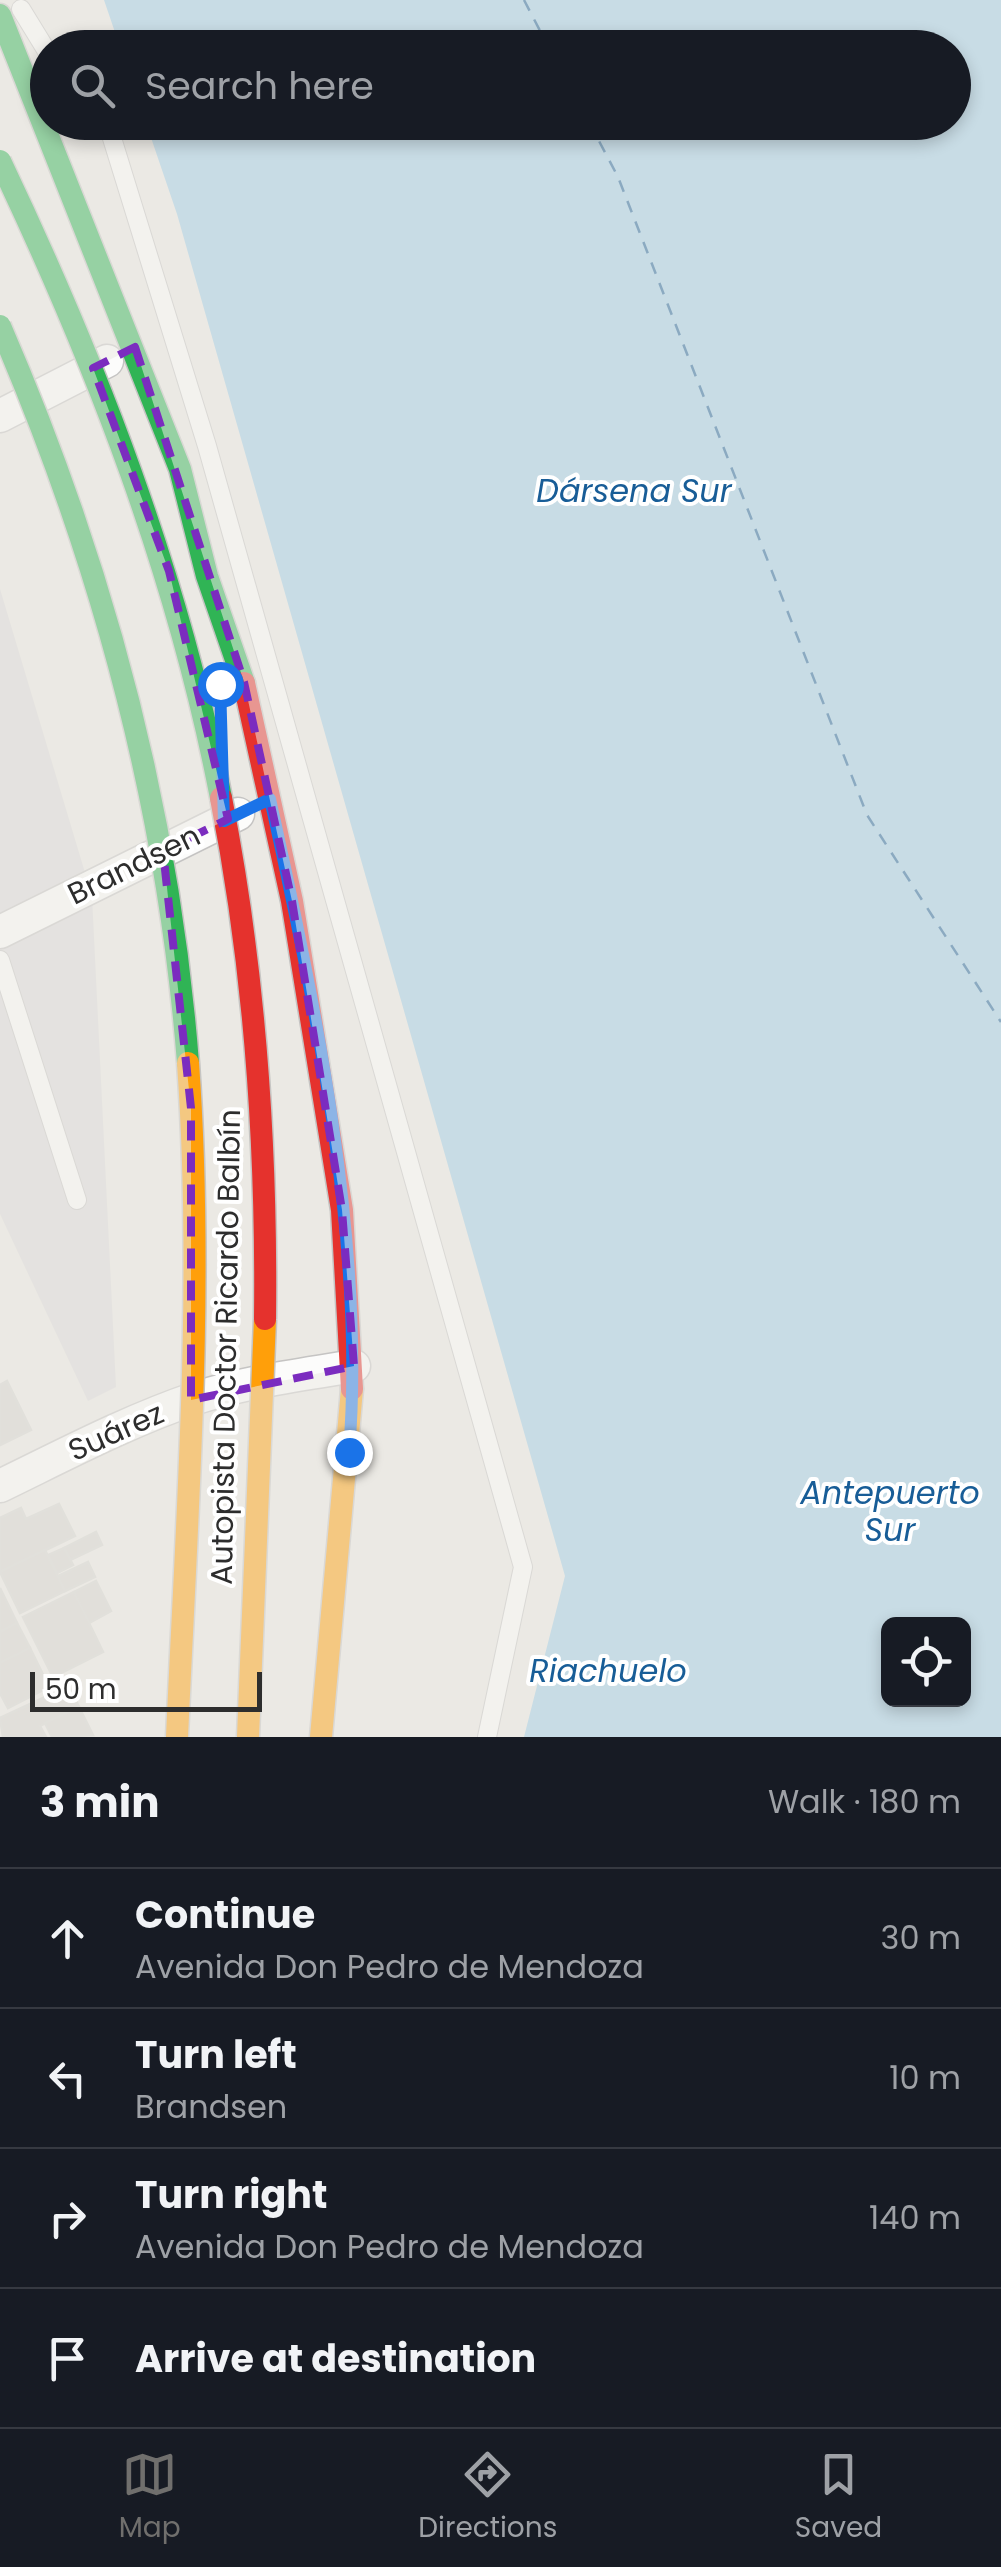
<!DOCTYPE html>
<html lang="en">
<head>
<meta charset="utf-8">
<style>
  body { margin:0; font-family:Poppins,sans-serif; background:#20242c; color:#f1f3f6 }
  .controls { position:absolute; right:30px; bottom:30px; display:grid; overflow:hidden; border-radius:15px; box-shadow:0 5px 15px #0003 }
  .controls button { width:90px; height:90px; display:grid; place-items:center; padding:0; border:0; border-bottom:2px solid #363941; background:#171b24; color:#f1f3f6; font:50px sans-serif }
  .scale { position:absolute; left:30px; bottom:25px; width:232px; box-sizing:border-box; padding-left:10px; border:5px solid #2d2d2d; border-top:0; font-size:28px; line-height:35px; white-space:nowrap; color:#2d2d2d; -webkit-text-stroke:8px #fff; paint-order:stroke }
  .stop { position:absolute; width:30px; height:30px; margin:-22px; border:8px solid #1a73e8; border-radius:50%; background:#fff }
  .stop.end { background:#1a73e8; border-color:#fff; box-shadow:0 2px 10px #0008 }
  .list { margin:0; padding:0; list-style:none }
  h2 { display:flex; justify-content:space-between; align-items:center; height:130px; margin:0; padding:0 40px; font-size:42px }
  h2 small { font-size:32px; font-weight:400; color:#9ea1a6 }
  .list li { display:grid; grid-template-columns:65px 1fr auto; gap:30px; align-items:center; box-sizing:border-box; height:140px; padding:0 40px; border-top:2px solid #363941 }
  .list b { display:block; font-size:38px; white-space:nowrap }
  .list p { margin:0; font-size:32px; white-space:nowrap; color:#9ea1a6 }
  .list em { font-size:32px; font-style:normal; color:#9ea1a6 }
  .icon { flex:none; width:55px; height:55px; fill:none; stroke:currentColor; stroke-width:2; stroke-linecap:round; stroke-linejoin:round }
  .map { position:relative; flex:none; width:1001px; height:1737px; overflow:hidden }
  .search { position:absolute; background:#171b24; box-shadow:0 5px 15px #0003; left:30px; right:30px; top:30px; height:110px; display:flex; align-items:center; gap:25px; box-sizing:border-box; padding:0 35px; border-radius:55px; color:#9ea1a6; font-size:38px }
  .sheet { height:690px; background:#171b24 }
  nav { display:flex; justify-content:space-around; align-items:center; box-sizing:border-box; height:140px; border-top:2px solid #363941; background:#171b24; font-size:28px; color:#9ea1a6 }
  nav a { display:grid; justify-items:center; gap:5px }
  nav .on { color:#706f6d }
  .map>svg:first-child { display:block }
  .industrial { fill:#dcdadb }
  .water { fill:#9ecce6; fill-rule:evenodd }
  .lines { fill:none; stroke-linecap:round; stroke-linejoin:round }
  .ferry { stroke:#185d97; stroke-width:2.5; stroke-dasharray:12 10; stroke-linecap:butt }
  .building { fill:#d4d2cf; stroke:#d6d4d0; stroke-width:2.5 }
  .lane-casing { stroke:#c5c4c3; stroke-width:20 }
  .street-casing { stroke:#c5c4c3; stroke-width:35 }
  .fast-casing { stroke:#c5c4c3; stroke-width:25 }
  .slow-casing { stroke:#c5c4c3; stroke-width:25 }
  .jam-casing { stroke:#c5c4c3; stroke-width:25 }
  .lane { stroke:#fcfcfb; stroke-width:18 }
  .street { stroke:#fcfcfb; stroke-width:32 }
  .fast { stroke:#30b455; stroke-width:22 }
  .slow { stroke:#ff9f0a; stroke-width:22 }
  .jam { stroke:#e5322d; stroke-width:22 }
  .fast-bridge-casing { stroke:#c6c5c3; stroke-width:25; stroke-linecap:butt }
  .slow-bridge-casing { stroke:#c6c5c3; stroke-width:25; stroke-linecap:butt }
  .jam-bridge-casing { stroke:#c6c5c3; stroke-width:25; stroke-linecap:butt }
  .fast-bridge { stroke:#30b455; stroke-width:22 }
  .slow-bridge { stroke:#ff9f0a; stroke-width:22 }
  .jam-bridge { stroke:#e5322d; stroke-width:22 }
  .route { stroke:#1a73e8; stroke-width:12 }
  .marked { fill:none; stroke:#7b2cbf; stroke-width:8; stroke-dasharray:20 12; stroke-linejoin:round }
  .labels { text-anchor:middle; stroke-width:8; stroke-linejoin:round; paint-order:stroke }
  .street-label { font-size:30px; fill:#2d2d2d; stroke:#fff }
  .water-label { font-size:32px; font-style:italic; fill:#185d97; stroke:#fff }
</style>
</head>
<body>
<div class="map">
<svg width="1001" height="1737" viewBox="0 0 1001 1737">
  <rect width="100%" height="100%" fill="#ebe9e4"/>
  <polygon class="industrial" points="0,589 92,896 116,1387 88,1401 0,1214"/>
  <path class="water" d="M104,0H1001V1737H524L565,1576L177,214L146,123L954,122V48L120,47ZM964,1624V1700H888V1624Z"/>
  <g class="lines">
    <g class="ferry">
      <polyline points="524,0 549,48"/>
      <polyline points="589,122 618,177 867,815 1001,1022"/>
    </g>
  </g>
  <g class="building">
    <polygon points="7,1381 31,1430 0,1445 0,1385"/>
    <polygon points="59,1504 75,1536 0,1572 0,1518 21,1508 26,1519"/>
    <polygon points="96,1532 102,1545 70,1560 64,1548"/>
    <polygon points="64,1548 73,1565 57,1573 48,1555"/>
    <polygon points="45,1550 65,1591 20,1613 0,1572"/>
    <polygon points="88,1562 95,1577 65,1591 58,1576"/>
    <polygon points="96,1581 111,1611 89,1623 74,1592"/>
    <polygon points="0,1588 17,1623 0,1632"/>
    <polygon points="74,1592 103,1652 53,1677 23,1617"/>
    <polygon points="17,1623 30,1648 0,1663 0,1632"/>
    <polygon points="30,1648 49,1687 8,1708 0,1693 0,1663"/>
    <polygon points="69,1686 79,1707 40,1726 46,1737 3,1737 0,1718"/>
    <polygon points="79,1707 93,1735 52,1737 45,1723"/>
  </g>
  <g class="lines">
    <defs>
      <g id="lane">
        <polyline points="21,9 48,53"/>
        <polyline points="107,122 207,446 523,1567 487,1737"/>
        <polyline points="0,960 77,1200"/>
      </g>
      <g id="street">
        <polyline points="0,416 107,361"/>
        <polyline points="0,932 238,814"/>
        <path d="M0,1486C64,1455 128,1421 196,1398C248,1381 301,1375 354,1366"/>
      </g>
      <polyline id="fast" points="0,15 180,469 207,576 244,683"/>
      <polyline id="slow" points="321,1737 352,1389"/>
      <polyline id="jam" points="244,683 292,901 342,1210 352,1389"/>
    </defs>
    <use href="#lane" class="lane-casing"/>
    <use href="#street" class="street-casing"/>
    <use href="#fast" class="fast-casing"/>
    <use href="#slow" class="slow-casing"/>
    <use href="#jam" class="jam-casing"/>
    <use href="#lane" class="lane"/>
    <use href="#street" class="street"/>
    <use href="#fast" class="fast"/>
    <use href="#slow" class="slow"/>
    <use href="#jam" class="jam"/>
    <defs>
      <g id="fast-bridge">
        <path d="M0,161C97,365 178,575 221,798"/>
        <path d="M0,326C102,562 168,806 188,1063"/>
      </g>
      <g id="slow-bridge">
        <path d="M177,1737C187,1513 204,1287 188,1063"/>
        <polyline points="248,1737 265,1319"/>
      </g>
      <path id="jam-bridge" d="M221,798C255,970 267,1143 265,1319"/>
    </defs>
    <use href="#fast-bridge" class="fast-bridge-casing"/>
    <use href="#slow-bridge" class="slow-bridge-casing"/>
    <use href="#jam-bridge" class="jam-bridge-casing"/>
    <use href="#fast-bridge" class="fast-bridge"/>
    <use href="#slow-bridge" class="slow-bridge"/>
    <use href="#jam-bridge" class="jam-bridge"/>
  </g>
  <g class="lines">
    <path class="route" d="M220,684L224,821L270,799C315,1000 366,1247 349,1452"/>
  </g>
  <path d="M0 0H1001V1737H0ZM135,347L244,682L292,901L342,1210L354,1366L191,1400V1108L163,851L228,819L169,571L93,368Z" fill="#ebe9e4" fill-opacity=".55" fill-rule="evenodd"/>
  <path class="marked" d="M135,347L244,682L292,901L342,1210L354,1366L191,1400V1108L163,851L228,819L169,571L93,368Z"/>
  <g class="labels">
    <g class="street-label">
      <text transform="translate(134 865) rotate(-26)" y="10">Brandsen</text>
      <text transform="translate(226 1347) rotate(-89)" y="10">Autopista Doctor Ricardo Balbín</text>
      <text transform="translate(116 1432) rotate(-24)" y="10">Suárez</text>
    </g>
    <g class="water-label">
      <text x="634" y="502">Dársena Sur</text>
      <text x="890" y="1504">Antepuerto<tspan x="890" dy="37">Sur</tspan></text>
      <text x="608" y="1682">Riachuelo</text>
    </g>
  </g>
</svg>
<div class="controls">
<button><svg class="icon" aria-label="locate" viewBox="0 0 24 24"><circle cx="12" cy="12" r="6"/><path d="M12 2v4M12 18v4M2 12h4M18 12h4"/></svg></button>
</div>
<div class="scale">50 m</div>
<div class="stop" style="left:220px;top:684px"></div>
<div class="stop end" style="left:349px;top:1452px"></div>
<div class="search"><svg class="icon" aria-label="search" viewBox="0 0 24 24"><circle cx="10" cy="10" r="6"/><path d="M15 15l6 6"/></svg>Search here</div>
</div>
<section class="sheet">
<h2>3 min<small>Walk · 180 m</small></h2>
<ul class="list">
<li><svg class="icon" aria-label="ahead" viewBox="0 0 24 24"><path d="M12 20V5M6 11l6-6 6 6"/></svg><div><b>Continue</b><p>Avenida Don Pedro de Mendoza</p></div><em>30 m</em></li>
<li><svg class="icon" aria-label="left" viewBox="0 0 24 24"><path d="M17 20v-9H6M10 6l-5 5 5 5"/></svg><div><b>Turn left</b><p>Brandsen</p></div><em>10 m</em></li>
<li><svg class="icon" aria-label="right" viewBox="0 0 24 24"><path d="M7 20v-9h11M14 6l5 5-5 5"/></svg><div><b>Turn right</b><p>Avenida Don Pedro de Mendoza</p></div><em>140 m</em></li>
<li><svg class="icon" aria-label="arrive" viewBox="0 0 24 24"><path d="M6 21V4h12l-3 4 3 4H6"/></svg><div><b>Arrive at destination</b></div></li>
</ul>
</section>
<nav>
<a class="on"><svg class="icon" aria-label="map" viewBox="0 0 24 24"><path d="M3 6l6-2 6 2 6-2v14l-6 2-6-2-6 2zM9 4v14M15 6v14"/></svg>Map</a>
<a><svg class="icon" aria-label="directions" viewBox="0 0 24 24"><path d="M12 3l9 9-9 9-9-9zM9 14v-3h6M13 9l2 2-2 2"/></svg>Directions</a>
<a><svg class="icon" aria-label="saved" viewBox="0 0 24 24"><path d="M7 4h10v16l-5-4-5 4z"/></svg>Saved</a>
</nav>
</body>
</html>
